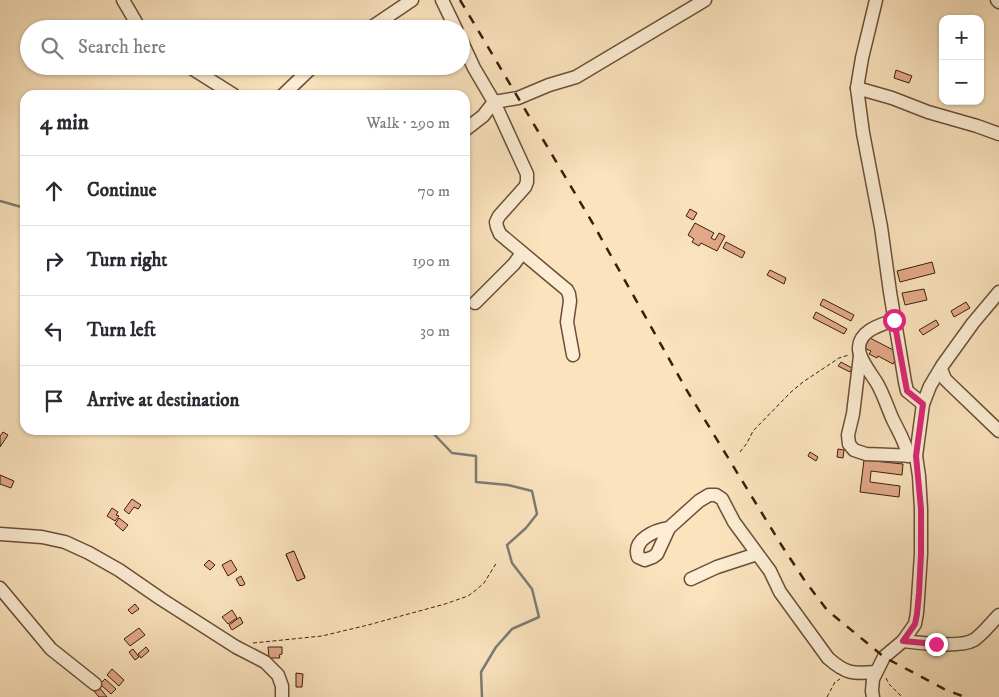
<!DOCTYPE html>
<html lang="en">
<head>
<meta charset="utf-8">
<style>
  body { margin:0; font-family:"IM FELL DW Pica",serif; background:#f7f7f7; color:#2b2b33 }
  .controls { position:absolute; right:15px; top:15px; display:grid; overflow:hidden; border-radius:10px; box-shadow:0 1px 4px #0004 }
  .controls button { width:45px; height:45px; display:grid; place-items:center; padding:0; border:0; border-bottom:1px solid #e1e1e2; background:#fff; color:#2b2b33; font:25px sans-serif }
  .stop { position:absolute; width:15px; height:15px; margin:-11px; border:4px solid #db2777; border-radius:50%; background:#fff }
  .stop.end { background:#db2777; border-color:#fff; box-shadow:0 1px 5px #0008 }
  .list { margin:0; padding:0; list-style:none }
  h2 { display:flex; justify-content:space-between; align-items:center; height:65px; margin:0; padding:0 20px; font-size:21px }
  h2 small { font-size:16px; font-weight:400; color:#7c7c81 }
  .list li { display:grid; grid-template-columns:32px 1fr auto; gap:15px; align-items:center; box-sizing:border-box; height:70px; padding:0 20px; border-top:1px solid #e1e1e2 }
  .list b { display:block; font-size:19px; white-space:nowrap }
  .list em { font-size:16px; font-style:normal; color:#7c7c81 }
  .icon { flex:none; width:28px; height:28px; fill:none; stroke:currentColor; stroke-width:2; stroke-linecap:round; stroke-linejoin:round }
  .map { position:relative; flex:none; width:999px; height:697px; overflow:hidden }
  .search { position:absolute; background:#fff; box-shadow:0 1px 4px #0004; left:20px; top:20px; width:450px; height:55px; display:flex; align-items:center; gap:12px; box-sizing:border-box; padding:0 18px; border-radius:28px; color:#7c7c81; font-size:19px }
  .panel { position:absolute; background:#fff; box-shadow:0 1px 4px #0004; left:20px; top:90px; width:450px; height:345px; border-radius:15px }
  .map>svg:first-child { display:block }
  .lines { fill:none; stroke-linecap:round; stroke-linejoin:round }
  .stream { stroke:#7b7c76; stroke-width:2.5 }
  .building { fill:#e3a988; stroke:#3b1e0b }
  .minor-casing { stroke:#6b4f38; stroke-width:15 }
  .path { stroke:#3b1e0b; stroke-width:1; stroke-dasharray:4 2.5; stroke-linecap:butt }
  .minor { stroke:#fcedd4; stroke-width:12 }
  .rail { stroke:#3b1e0b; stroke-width:2.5; stroke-dasharray:9 9; stroke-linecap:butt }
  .route { stroke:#db2777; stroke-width:6 }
</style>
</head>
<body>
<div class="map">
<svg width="999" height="697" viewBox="0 0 999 697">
  <rect width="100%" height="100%" fill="#fae3bd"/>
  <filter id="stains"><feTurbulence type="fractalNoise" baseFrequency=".004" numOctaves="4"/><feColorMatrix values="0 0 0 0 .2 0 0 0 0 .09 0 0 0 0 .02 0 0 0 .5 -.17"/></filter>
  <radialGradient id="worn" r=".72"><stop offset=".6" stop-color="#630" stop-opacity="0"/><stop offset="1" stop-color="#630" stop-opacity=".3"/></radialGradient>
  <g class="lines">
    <g class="stream">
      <polyline points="0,201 25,208"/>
      <polyline points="430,430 452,453 476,456 476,482 508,485 532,491 537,514 526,528 507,545 512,563 532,589 539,617 512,629 496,647 481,672 482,697"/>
    </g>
  </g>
  <g class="building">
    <polygon points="896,70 912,76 909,83 894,78"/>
    <polygon points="690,209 697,213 693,220 686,216"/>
    <polygon points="695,223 714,233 711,238 715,240 719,233 725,236 717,251 701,243 699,246 692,242 694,239 688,235"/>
    <polygon points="726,242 745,252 742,258 723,248"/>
    <polygon points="932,262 935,273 900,282 897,271"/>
    <polygon points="770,270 786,278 784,284 767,275"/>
    <polygon points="924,289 927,300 905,305 902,293"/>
    <polygon points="823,299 854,315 851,321 820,305"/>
    <polygon points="966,302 970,308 954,317 951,311"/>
    <polygon points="816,312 847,329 844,334 813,318"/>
    <polygon points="936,320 939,325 923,335 919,330"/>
    <polygon points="870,338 899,353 893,364 878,356 877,358 869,354 871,351 864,348"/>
    <polygon points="841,362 852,368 850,372 838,366"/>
    <polygon points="3,432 8,435 0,447 0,436"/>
    <polygon points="838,449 844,450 843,458 837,457"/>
    <polygon points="810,452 818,457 816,461 808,456"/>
    <polygon points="864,460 903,464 902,475 871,471 870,482 900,486 899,497 860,492"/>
    <polygon points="0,475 14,481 11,488 0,484"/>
    <polygon points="132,499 141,505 138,509 134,507 129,514 124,510"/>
    <polygon points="112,508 118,512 116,515 119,516 115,521 107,516"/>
    <polygon points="119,518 128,525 123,531 115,524"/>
    <polygon points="293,551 305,577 298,581 286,555"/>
    <polygon points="294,551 305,578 297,581 286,554"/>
    <polygon points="209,560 215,565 210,570 204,565"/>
    <polygon points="231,560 237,570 228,576 222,565"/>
    <polygon points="241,576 245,584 242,586 241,585 240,586 236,579"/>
    <polygon points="135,604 139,609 132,614 128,610"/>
    <polygon points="232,610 237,618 228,624 222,617"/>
    <polygon points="240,617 243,623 232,630 229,625"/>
    <polygon points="139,628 145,635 130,646 124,639"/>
    <polygon points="146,647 149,651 141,658 138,654"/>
    <polygon points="268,647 282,647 282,654 279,655 280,658 269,658"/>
    <polygon points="133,649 139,657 135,660 129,652"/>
    <polygon points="112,669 124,680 119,686 107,675"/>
    <polygon points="296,673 303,674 302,687 296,687"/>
    <polygon points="105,679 116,689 111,694 100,684"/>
    <polygon points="99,687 107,697 99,697 94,691"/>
  </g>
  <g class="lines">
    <defs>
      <g id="minor">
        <polyline points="123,0 140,29"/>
        <polyline points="442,0 456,29"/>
        <polyline points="876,0 862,58 857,88 863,133 881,227 890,292 905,382 907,391 923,404"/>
        <polyline points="997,0 999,2"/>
        <polyline points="369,29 412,0"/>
        <polyline points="461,40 474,68 494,102 527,174 527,182 525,187 499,216 496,222 497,227 500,234 549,275 567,290 569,294 570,301 567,322 573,355"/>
        <polyline points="188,66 234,95"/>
        <polyline points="857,88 892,98 928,112 977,126 999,134"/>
        <polyline points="283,95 309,70 315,66"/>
        <polyline points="465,130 483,116 494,102 518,98 549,85 576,77 705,0"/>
        <polyline points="475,303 514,264 522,253"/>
        <path d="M894,320C881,325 860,330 859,347C858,359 872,374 878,385C884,396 888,409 893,420C899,432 906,443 908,456"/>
        <polyline points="860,356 853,414 848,435 849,444 854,450 866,454 916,456"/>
        <polyline points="941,369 945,379 950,384 999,431"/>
        <path d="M669,528C656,530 632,539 638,557L645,560L653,557L657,554L669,528L699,501L709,495H716L722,499L734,522L770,571L780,592L828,658C846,674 853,674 876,672"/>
        <polyline points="0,534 42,537 65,542 89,553 119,570 161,599 236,647 265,662 278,675 282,686 282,697"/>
        <polyline points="691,579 717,567 757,554"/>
        <polyline points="0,588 51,649 95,684"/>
        <path d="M903,641C920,643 960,648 974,640C983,634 991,623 999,615"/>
        <polyline points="873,697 872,691 873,679 884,657 903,641 915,624 917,613 921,554 921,509 919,476 916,456 923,404 930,386 942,366 973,323 999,292"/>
      </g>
    </defs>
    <use href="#minor" class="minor-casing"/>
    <g class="path">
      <polyline points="740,452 747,443 753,431 791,392 803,382 839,358 849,355"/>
      <polyline points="253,643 322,636 368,625 445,604 468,596 476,590 484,583 497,562"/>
      <polyline points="886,678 889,684 902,697"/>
      <polyline points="827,697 835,682 840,679"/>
    </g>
    <use href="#minor" class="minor"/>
    <polyline class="rail" points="460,0 592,222 686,389 782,546 805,581 827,610 884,657 946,690 965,697"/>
  </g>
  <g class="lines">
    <polyline class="route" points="894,320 907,391 923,404 916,456 921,509 921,554 919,593 917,614 915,624 903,641 936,644"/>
  </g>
  <rect width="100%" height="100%" filter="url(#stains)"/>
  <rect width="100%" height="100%" fill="url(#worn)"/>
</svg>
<div class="controls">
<button>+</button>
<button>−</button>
</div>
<div class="stop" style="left:894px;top:320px"></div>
<div class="stop end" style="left:936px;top:644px"></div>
<div class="search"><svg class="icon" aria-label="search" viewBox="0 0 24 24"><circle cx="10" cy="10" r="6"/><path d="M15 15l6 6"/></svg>Search here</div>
<section class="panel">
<h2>4 min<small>Walk · 290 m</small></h2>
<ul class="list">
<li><svg class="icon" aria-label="ahead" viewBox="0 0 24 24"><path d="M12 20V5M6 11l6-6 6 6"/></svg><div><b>Continue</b></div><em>70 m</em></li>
<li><svg class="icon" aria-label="right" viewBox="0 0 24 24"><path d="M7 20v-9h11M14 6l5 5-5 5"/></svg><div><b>Turn right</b></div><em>190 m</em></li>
<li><svg class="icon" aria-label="left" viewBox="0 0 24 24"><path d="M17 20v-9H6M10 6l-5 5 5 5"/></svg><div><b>Turn left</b></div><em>30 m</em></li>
<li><svg class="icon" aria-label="arrive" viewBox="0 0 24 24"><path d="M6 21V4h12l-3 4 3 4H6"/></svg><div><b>Arrive at destination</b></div></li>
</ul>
</section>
</div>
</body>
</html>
